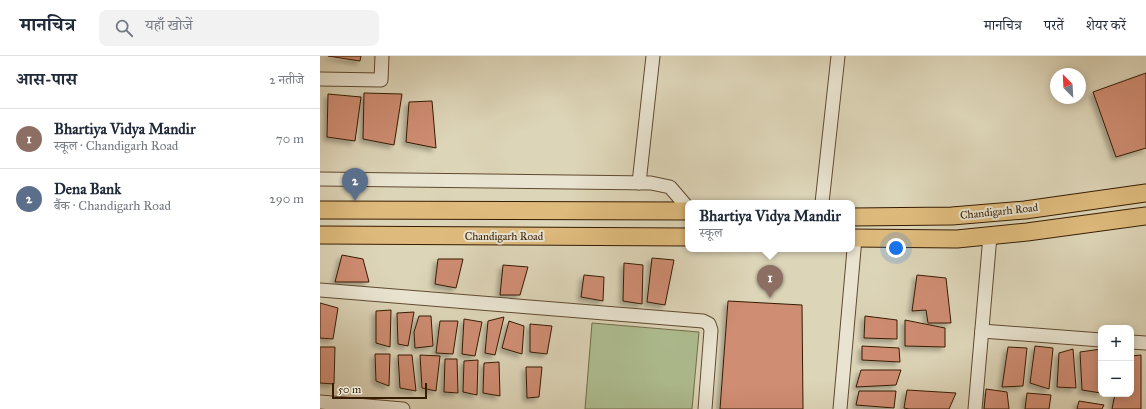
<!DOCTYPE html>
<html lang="hi">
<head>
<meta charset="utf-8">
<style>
  body { margin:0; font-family:"IM FELL Great Primer","Noto Serif Devanagari",serif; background:#f2f2f3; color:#1f2937 }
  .controls { position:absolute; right:12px; bottom:12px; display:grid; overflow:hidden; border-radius:8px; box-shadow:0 2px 10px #0003 }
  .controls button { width:36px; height:36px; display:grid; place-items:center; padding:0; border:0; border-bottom:1px solid #e0e1e3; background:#fff; color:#1f2937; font:20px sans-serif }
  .compass { position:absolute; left:730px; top:12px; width:36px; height:36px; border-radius:50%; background:#fff; box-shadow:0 2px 10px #0003; rotate:336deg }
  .scale { position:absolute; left:12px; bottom:10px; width:95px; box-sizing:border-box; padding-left:4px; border:2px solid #361c02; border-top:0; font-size:11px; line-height:14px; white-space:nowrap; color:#361c02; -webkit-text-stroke:3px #e9e4d1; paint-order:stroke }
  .you { position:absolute; left:576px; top:192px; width:14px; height:14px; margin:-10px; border:3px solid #fff; border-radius:50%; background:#1a73e8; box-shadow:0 0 0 6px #1a73e833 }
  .badge { display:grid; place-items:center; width:26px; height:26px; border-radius:50%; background:#d93025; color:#fff; font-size:13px; font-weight:700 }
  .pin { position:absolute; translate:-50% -33px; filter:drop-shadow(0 1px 2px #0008) }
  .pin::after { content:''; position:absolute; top:21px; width:14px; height:12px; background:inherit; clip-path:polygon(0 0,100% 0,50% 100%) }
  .popup { position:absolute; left:365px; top:144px; width:170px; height:52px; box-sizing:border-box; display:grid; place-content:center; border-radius:8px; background:#fff; filter:drop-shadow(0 1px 3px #0005); font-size:13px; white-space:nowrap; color:#747a83 }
  .popup b { font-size:15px; color:#1f2937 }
  .popup::after { content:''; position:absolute; left:50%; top:100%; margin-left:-8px; border:8px solid transparent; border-top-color:#fff }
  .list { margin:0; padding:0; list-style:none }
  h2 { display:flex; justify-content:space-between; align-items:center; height:52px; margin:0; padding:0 16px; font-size:17px }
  h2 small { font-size:13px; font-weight:400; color:#747a83 }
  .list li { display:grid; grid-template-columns:26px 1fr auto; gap:12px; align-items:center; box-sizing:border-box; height:60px; padding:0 16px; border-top:1px solid #e0e1e3 }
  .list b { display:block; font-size:15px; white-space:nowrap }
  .list p { margin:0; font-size:13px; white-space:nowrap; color:#747a83 }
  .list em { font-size:13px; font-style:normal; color:#747a83 }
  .icon { flex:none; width:22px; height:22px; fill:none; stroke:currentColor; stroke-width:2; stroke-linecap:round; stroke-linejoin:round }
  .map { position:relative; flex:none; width:826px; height:353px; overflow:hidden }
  header { display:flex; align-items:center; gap:24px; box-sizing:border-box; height:56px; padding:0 20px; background:#fff; border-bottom:1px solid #e0e1e3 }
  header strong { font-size:19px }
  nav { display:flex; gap:22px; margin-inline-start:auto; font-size:14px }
  .search { width:280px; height:36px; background:#f2f2f3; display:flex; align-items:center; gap:10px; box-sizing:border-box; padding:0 14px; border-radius:8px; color:#747a83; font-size:15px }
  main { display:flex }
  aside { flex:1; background:#fff }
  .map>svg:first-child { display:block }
  .green { fill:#aebe91; stroke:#726d4a }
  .building { fill:#cf8d73; stroke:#361c02; filter:url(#shadow) }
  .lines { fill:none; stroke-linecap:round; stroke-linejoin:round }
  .minor-casing { stroke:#604a30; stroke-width:15 }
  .major-casing { stroke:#361c02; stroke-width:19 }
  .minor { stroke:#e9e4d1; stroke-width:13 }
  .major { stroke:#deba7c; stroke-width:17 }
  .labels { text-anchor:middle; stroke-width:4; stroke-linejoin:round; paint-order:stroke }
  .street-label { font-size:11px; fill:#361c02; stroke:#e9e4d1 }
</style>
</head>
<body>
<header>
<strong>मानचित्र</strong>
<div class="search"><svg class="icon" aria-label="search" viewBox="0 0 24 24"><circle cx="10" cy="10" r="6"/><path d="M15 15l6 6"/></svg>यहाँ खोजें</div>
<nav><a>मानचित्र</a><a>परतें</a><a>शेयर करें</a></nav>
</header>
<main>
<aside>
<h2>आस-पास<small>2 नतीजे</small></h2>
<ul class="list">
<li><span class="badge" style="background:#8d6e63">1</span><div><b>Bhartiya Vidya Mandir</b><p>स्कूल · Chandigarh Road</p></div><em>70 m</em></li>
<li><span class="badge" style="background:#5c6f8a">2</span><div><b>Dena Bank</b><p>बैंक · Chandigarh Road</p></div><em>290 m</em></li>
</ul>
</aside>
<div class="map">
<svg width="826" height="353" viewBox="0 0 826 353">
  <defs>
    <filter id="shadow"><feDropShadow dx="-3.5" dy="3.5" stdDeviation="2" flood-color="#0004"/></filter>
  </defs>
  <rect width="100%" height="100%" fill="#ddd5b8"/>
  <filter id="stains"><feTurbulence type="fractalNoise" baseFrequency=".005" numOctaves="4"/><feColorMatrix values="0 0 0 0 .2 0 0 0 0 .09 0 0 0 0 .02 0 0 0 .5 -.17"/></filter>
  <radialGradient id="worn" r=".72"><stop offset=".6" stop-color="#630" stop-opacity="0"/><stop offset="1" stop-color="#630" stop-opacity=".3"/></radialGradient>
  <polygon class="green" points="272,267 379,276 372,353 265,353"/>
  <g class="building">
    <polygon points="8,0 41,0 40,5"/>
    <polygon points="826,17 826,92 796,101 773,36"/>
    <polygon points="44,37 82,38 74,89 43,83"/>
    <polygon points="8,38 41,41 35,85 7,81"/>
    <polygon points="112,45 116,92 86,86 89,46"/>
    <polygon points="22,199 43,203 49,226 15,226"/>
    <polygon points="332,202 354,204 345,249 327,246"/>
    <polygon points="118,203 143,203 136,232 115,228"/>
    <polygon points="304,207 323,209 322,248 303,245"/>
    <polygon points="183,209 208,211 200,239 180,239"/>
    <polygon points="264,219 284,221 283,245 261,241"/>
    <polygon points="597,219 626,222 631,267 608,267 606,254 592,255"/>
    <polygon points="408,245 482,249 483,353 400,353"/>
    <polygon points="0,247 18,252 13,283 0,282"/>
    <polygon points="71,254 70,291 56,287 56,255"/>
    <polygon points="94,256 88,290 78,288 77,257"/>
    <polygon points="99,260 111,260 113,290 95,292 94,276"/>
    <polygon points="545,260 577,264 577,283 544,282"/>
    <polygon points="184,261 175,299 165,297 168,265"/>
    <polygon points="144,263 162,266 155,300 142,298"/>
    <polygon points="585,264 625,272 625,291 585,290"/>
    <polygon points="120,265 138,265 133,298 116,297"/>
    <polygon points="189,265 204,270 202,298 182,292"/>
    <polygon points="210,268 232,270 227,298 210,296"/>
    <polygon points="542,290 579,292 580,306 542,304"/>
    <polygon points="715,290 733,292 729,333 710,327"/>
    <polygon points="0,291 15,291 14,328 0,327"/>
    <polygon points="688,291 707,292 703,330 682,331"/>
    <polygon points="753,293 756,332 737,331 739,297"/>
    <polygon points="781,293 781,337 762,334 760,296"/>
    <polygon points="55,298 70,298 69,330 56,325"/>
    <polygon points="78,299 92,299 96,335 80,332"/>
    <polygon points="100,299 120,300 116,335 102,332"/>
    <polygon points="821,299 821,353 792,353 795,338 811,338 811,300"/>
    <polygon points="125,303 137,303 138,337 124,336"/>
    <polygon points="158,304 157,339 143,336 144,305"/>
    <polygon points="179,306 180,340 163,337 164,307"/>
    <polygon points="206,311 222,311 219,341 207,342"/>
    <polygon points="541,314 581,314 576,329 536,331"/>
    <polygon points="666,333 687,336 689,353 664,353"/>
    <polygon points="587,334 636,337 629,353 589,353 584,352"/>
    <polygon points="539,335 576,335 574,352 536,349"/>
    <polygon points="707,337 731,339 729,353 705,353"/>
    <polygon points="759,345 784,349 782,353 757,353"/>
  </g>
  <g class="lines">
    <defs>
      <g id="minor">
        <polyline points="0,23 61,24 62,0"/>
        <polyline points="0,123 331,127 350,131 368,152"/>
        <polyline points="319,127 333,0"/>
        <polyline points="502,147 518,0"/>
        <polyline points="0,234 383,265 389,268 391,274 385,353"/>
        <polyline points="662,275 781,284"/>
        <polyline points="811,286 826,287"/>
        <polyline points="0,346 83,353"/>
        <polyline points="520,353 535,182"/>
        <polyline points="655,353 670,180"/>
      </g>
      <g id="major">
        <polyline points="0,154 368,155"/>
        <polyline points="532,161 632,160 705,154 826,137"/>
        <polyline points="0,179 368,181"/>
        <polyline points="532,182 637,183 707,176 826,160"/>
      </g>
    </defs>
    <use href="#minor" class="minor-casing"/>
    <use href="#major" class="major-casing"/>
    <use href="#minor" class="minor"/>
    <use href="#major" class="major"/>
  </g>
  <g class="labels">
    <g class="street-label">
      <text transform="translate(679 155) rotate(-6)" y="4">Chandigarh Road</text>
      <text x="184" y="184">Chandigarh Road</text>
    </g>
  </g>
  <rect width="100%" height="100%" filter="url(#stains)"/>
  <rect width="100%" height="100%" fill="url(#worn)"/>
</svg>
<div class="controls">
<button>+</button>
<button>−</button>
</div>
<svg class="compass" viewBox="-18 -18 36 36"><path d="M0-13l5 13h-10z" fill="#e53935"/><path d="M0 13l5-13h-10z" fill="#747a83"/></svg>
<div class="scale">50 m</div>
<div class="you"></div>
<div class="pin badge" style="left:450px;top:242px;background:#8d6e63">1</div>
<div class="popup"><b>Bhartiya Vidya Mandir</b>स्कूल</div>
<div class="pin badge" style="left:35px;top:145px;background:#5c6f8a">2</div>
</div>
</main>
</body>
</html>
